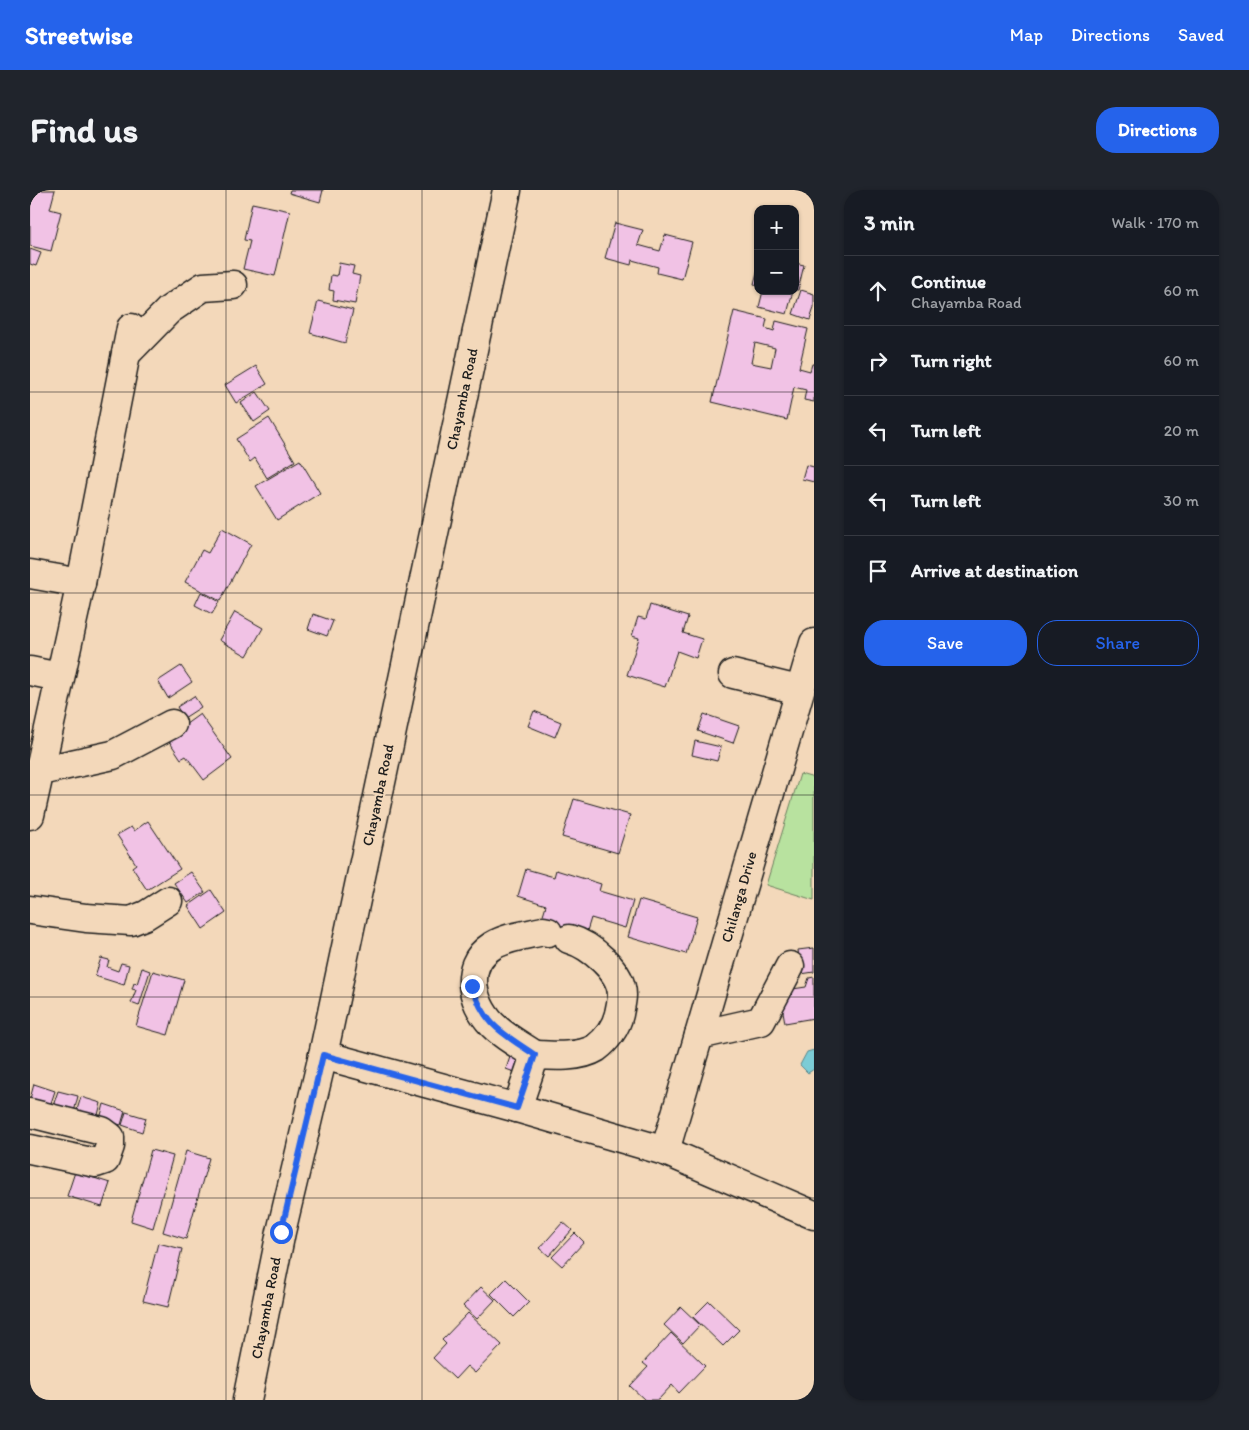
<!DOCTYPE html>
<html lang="en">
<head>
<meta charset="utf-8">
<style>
  body { margin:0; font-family:Itim,sans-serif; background:#20242c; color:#f1f3f6 }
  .controls { position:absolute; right:15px; top:15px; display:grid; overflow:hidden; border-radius:10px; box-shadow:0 1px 4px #0004 }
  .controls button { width:45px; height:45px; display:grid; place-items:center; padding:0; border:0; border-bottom:1px solid #363941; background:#171b24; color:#f1f3f6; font:25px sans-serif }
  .stop { position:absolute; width:15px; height:15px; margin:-11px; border:4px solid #2563eb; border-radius:50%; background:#fff }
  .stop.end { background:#2563eb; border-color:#fff; box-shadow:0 1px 5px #0008 }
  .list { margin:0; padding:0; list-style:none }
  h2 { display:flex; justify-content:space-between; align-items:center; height:65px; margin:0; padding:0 20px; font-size:21px }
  h2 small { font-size:16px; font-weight:400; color:#9ea1a6 }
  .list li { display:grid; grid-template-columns:32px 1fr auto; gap:15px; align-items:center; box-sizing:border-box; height:70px; padding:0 20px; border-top:1px solid #363941 }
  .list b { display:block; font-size:19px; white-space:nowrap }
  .list p { margin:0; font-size:16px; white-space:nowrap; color:#9ea1a6 }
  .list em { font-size:16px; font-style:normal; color:#9ea1a6 }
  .actions { display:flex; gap:10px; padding:15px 20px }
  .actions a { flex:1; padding:11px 0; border:1px solid #2563eb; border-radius:20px; text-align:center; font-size:18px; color:#2563eb }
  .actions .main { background:#2563eb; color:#fff }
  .icon { flex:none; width:28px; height:28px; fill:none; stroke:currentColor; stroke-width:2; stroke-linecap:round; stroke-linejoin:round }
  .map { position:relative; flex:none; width:784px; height:1210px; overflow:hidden; border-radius:20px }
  header { display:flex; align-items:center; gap:30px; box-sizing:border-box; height:70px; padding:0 25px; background:#2563eb; color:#fff }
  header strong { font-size:24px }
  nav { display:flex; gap:28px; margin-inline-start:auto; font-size:18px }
  .intro { display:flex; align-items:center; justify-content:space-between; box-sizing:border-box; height:120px; padding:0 30px }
  h1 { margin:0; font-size:35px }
  .button { padding:12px 22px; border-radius:20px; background:#2563eb; color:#fff; font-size:18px; font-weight:700 }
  main { display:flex; gap:30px; padding:0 30px }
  aside { flex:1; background:#171b24; border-radius:20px; box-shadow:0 1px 4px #0004 }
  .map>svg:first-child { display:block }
  .green { fill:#b8e29f; stroke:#6a7f5e }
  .water { fill:#7cccd6; stroke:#56868c }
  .building { fill:#f1c2e5; stroke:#1c1c1c; fill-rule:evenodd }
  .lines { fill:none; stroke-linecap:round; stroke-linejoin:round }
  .minor-casing { stroke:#1c1c1c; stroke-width:31 }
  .minor { stroke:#f3d8ba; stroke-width:28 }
  .route { stroke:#2563eb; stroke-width:6 }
  .grid { fill:none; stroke:#1c1c1c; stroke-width:1; stroke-opacity:0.55 }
  .labels { text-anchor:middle; stroke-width:4.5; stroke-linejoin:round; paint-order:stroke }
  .street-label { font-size:15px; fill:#1c1c1c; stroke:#f3d8ba }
</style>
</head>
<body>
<header>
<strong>Streetwise</strong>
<nav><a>Map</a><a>Directions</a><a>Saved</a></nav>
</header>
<div class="intro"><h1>Find us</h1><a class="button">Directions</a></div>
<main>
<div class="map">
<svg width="784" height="1210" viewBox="0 0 784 1210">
  <rect width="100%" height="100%" fill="#f3d8ba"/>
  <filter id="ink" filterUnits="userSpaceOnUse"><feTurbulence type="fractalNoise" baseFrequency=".02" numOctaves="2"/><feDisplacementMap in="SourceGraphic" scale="10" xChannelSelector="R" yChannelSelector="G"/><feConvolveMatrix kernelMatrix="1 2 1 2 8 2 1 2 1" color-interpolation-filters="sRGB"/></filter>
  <g filter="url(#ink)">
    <polygon class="green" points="770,584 784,588 784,710 736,695"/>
    <polygon class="water" points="784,860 784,879 778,883 770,875 777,862"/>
    <g class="building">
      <polygon points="0,0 25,0 20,19 31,22 21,61 0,56"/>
      <polygon points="260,0 293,0 290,12 259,3"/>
      <polygon points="222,13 260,21 245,86 213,79 220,51 214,50"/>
      <polygon points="585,33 613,40 608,55 630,61 635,45 662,52 652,89 627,83 628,77 602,70 601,75 575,68"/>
      <polygon points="0,59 11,63 6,76 0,74"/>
      <polygon points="309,73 324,76 322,84 330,86 325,114 303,110 304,101 299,100 301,85 307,86"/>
      <polygon points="765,73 774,75 768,100 765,100"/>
      <polygon points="728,78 728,95 724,94"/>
      <polygon points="771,100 784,104 784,118 780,130 763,124"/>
      <polygon points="733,101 763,101 757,124 729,117"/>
      <polygon points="288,111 323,120 315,153 280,143"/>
      <path d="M704,121L737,129L735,138L744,141L746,131L778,139L769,178L780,181L782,174H784V212L774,210L776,200L764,197L757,230L682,212ZM725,153L745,158L741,177L721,173Z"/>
      <polygon points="226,176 237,194 206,213 195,195"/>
      <polygon points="227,202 240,221 224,232 211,213"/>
      <polygon points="239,228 265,271 237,288 225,268 220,272 206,249"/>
      <polygon points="270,270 290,303 247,330 226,296"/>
      <polygon points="776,275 784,277 784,292 772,289"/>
      <polygon points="192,338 221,354 190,411 155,392 172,360 178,363"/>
      <polygon points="171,402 189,412 182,424 165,415"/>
      <polygon points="620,415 658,427 653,443 672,449 666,468 647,461 635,497 597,485 609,448 602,446 608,427 616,429"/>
      <polygon points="205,422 233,438 217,466 189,450"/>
      <polygon points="283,424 303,431 297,446 278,439"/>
      <polygon points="151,476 162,492 138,508 128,491"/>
      <polygon points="164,506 171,517 154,528 147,517"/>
      <polygon points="504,521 531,532 525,547 498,536"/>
      <polygon points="170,524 202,569 174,590 156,566 151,569 137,548"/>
      <polygon points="674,524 709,536 703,553 668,541"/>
      <polygon points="665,551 691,557 687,571 662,565"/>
      <polygon points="544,609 600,625 588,663 532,647"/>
      <polygon points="118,631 150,679 117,700 102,677 106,674 87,645 101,637 104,641"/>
      <polygon points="496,679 524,687 526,680 571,694 569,701 603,711 595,738 561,728 557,741 543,737 536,758 515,751 512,728 516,715 488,706"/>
      <polygon points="161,682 175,702 158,713 144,693"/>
      <polygon points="181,700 196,723 173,739 158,716"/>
      <polygon points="609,710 667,727 656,764 598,747"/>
      <polygon points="784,758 784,782 771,784 768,760"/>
      <polygon points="71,768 79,770 77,777 88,781 91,773 99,775 94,795 65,786"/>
      <polygon points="112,778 120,781 109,816 101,813 106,800 102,799 104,793 107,794"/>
      <polygon points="123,781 154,790 138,845 106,836"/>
      <polygon points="784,787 784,828 755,833 751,810 756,800 776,797 779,788"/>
      <polygon points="480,867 488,869 484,882 476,879"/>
      <polygon points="4,894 25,901 20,916 0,909"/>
      <polygon points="28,901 48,906 44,922 23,916"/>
      <polygon points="51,907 71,913 67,929 46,923"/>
      <polygon points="74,914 95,921 91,935 70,929"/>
      <polygon points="96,922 116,928 112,942 92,935"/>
      <polygon points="121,960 143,966 123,1038 101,1031"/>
      <polygon points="156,961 179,968 156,1049 133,1042"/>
      <polygon points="45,982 80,993 72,1017 37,1006"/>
      <polygon points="533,1032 542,1040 519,1066 510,1058"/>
      <polygon points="545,1043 554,1052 532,1076 522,1067"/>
      <polygon points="128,1053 152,1059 138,1117 113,1111"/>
      <polygon points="476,1089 499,1112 484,1127 461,1104"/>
      <polygon points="451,1097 465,1110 447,1129 433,1116"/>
      <polygon points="679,1111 709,1140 693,1156 663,1127"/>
      <polygon points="651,1117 670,1135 653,1153 634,1135"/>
      <polygon points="438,1123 472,1155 445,1183 437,1176 425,1189 403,1168 416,1154 412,1150"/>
      <polygon points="641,1143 675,1176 649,1203 642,1195 628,1210 615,1210 600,1196 618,1177 613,1173"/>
    </g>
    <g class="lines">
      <defs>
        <g id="minor">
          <polyline points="96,164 139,120 173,97 203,95"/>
          <polyline points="0,384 51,393"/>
          <polyline points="0,481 29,487"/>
          <polyline points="703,484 769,500"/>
          <polyline points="10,581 83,565 142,534"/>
          <polyline points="0,625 51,393 101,138"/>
          <polyline points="0,720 56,728 101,731 116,725 138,711"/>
          <polyline points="669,845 731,831 760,776"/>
          <polyline points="293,865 487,918 635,961 784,1025"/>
          <path d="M505,865C492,856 478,849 467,839C443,819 430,776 462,756C477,747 496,745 513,741L518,742"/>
          <path d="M487,918L505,865C522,866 550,868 566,858C577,850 586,837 589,824C590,818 592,811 592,805C592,781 560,755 539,749"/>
          <polyline points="0,923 72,941 80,947 80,956 75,970 66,973 0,959"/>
          <polyline points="635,961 784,453"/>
          <polyline points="217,1210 251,1042 293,865 477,0"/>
        </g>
      </defs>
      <use href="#minor" class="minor-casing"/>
      <use href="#minor" class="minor"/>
    </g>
  </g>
  <g class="lines" filter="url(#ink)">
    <path class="route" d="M251,1042L293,865L487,918L505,865C471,842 455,836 442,796"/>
  </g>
  <path class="grid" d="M196,0V1210M392,0V1210M588,0V1210M0,202H784M0,403H784M0,605H784M0,807H784M0,1008H784"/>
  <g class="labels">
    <g class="street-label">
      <text transform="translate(432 209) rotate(-78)" y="5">Chayamba Road</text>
      <text transform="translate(348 605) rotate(-78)" y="5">Chayamba Road</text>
      <text transform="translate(709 707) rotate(-74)" y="5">Chilanga Drive</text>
      <text transform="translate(236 1118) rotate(-79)" y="5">Chayamba Road</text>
    </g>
  </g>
</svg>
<div class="controls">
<button>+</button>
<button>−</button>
</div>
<div class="stop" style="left:251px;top:1042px"></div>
<div class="stop end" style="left:442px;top:796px"></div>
</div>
<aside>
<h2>3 min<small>Walk · 170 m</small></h2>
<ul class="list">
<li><svg class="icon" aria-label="ahead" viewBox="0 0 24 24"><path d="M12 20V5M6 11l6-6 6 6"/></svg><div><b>Continue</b><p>Chayamba Road</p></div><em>60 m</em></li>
<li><svg class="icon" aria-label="right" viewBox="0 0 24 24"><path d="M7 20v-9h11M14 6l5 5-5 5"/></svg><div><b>Turn right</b></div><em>60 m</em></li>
<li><svg class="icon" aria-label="left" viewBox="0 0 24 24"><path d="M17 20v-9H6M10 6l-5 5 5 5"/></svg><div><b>Turn left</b></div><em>20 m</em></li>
<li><svg class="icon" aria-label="left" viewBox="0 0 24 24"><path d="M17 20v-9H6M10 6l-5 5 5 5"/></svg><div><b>Turn left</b></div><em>30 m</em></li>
<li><svg class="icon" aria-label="arrive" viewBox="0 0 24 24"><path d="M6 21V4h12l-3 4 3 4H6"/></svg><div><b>Arrive at destination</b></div></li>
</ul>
<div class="actions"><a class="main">Save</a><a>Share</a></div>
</aside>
</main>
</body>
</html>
